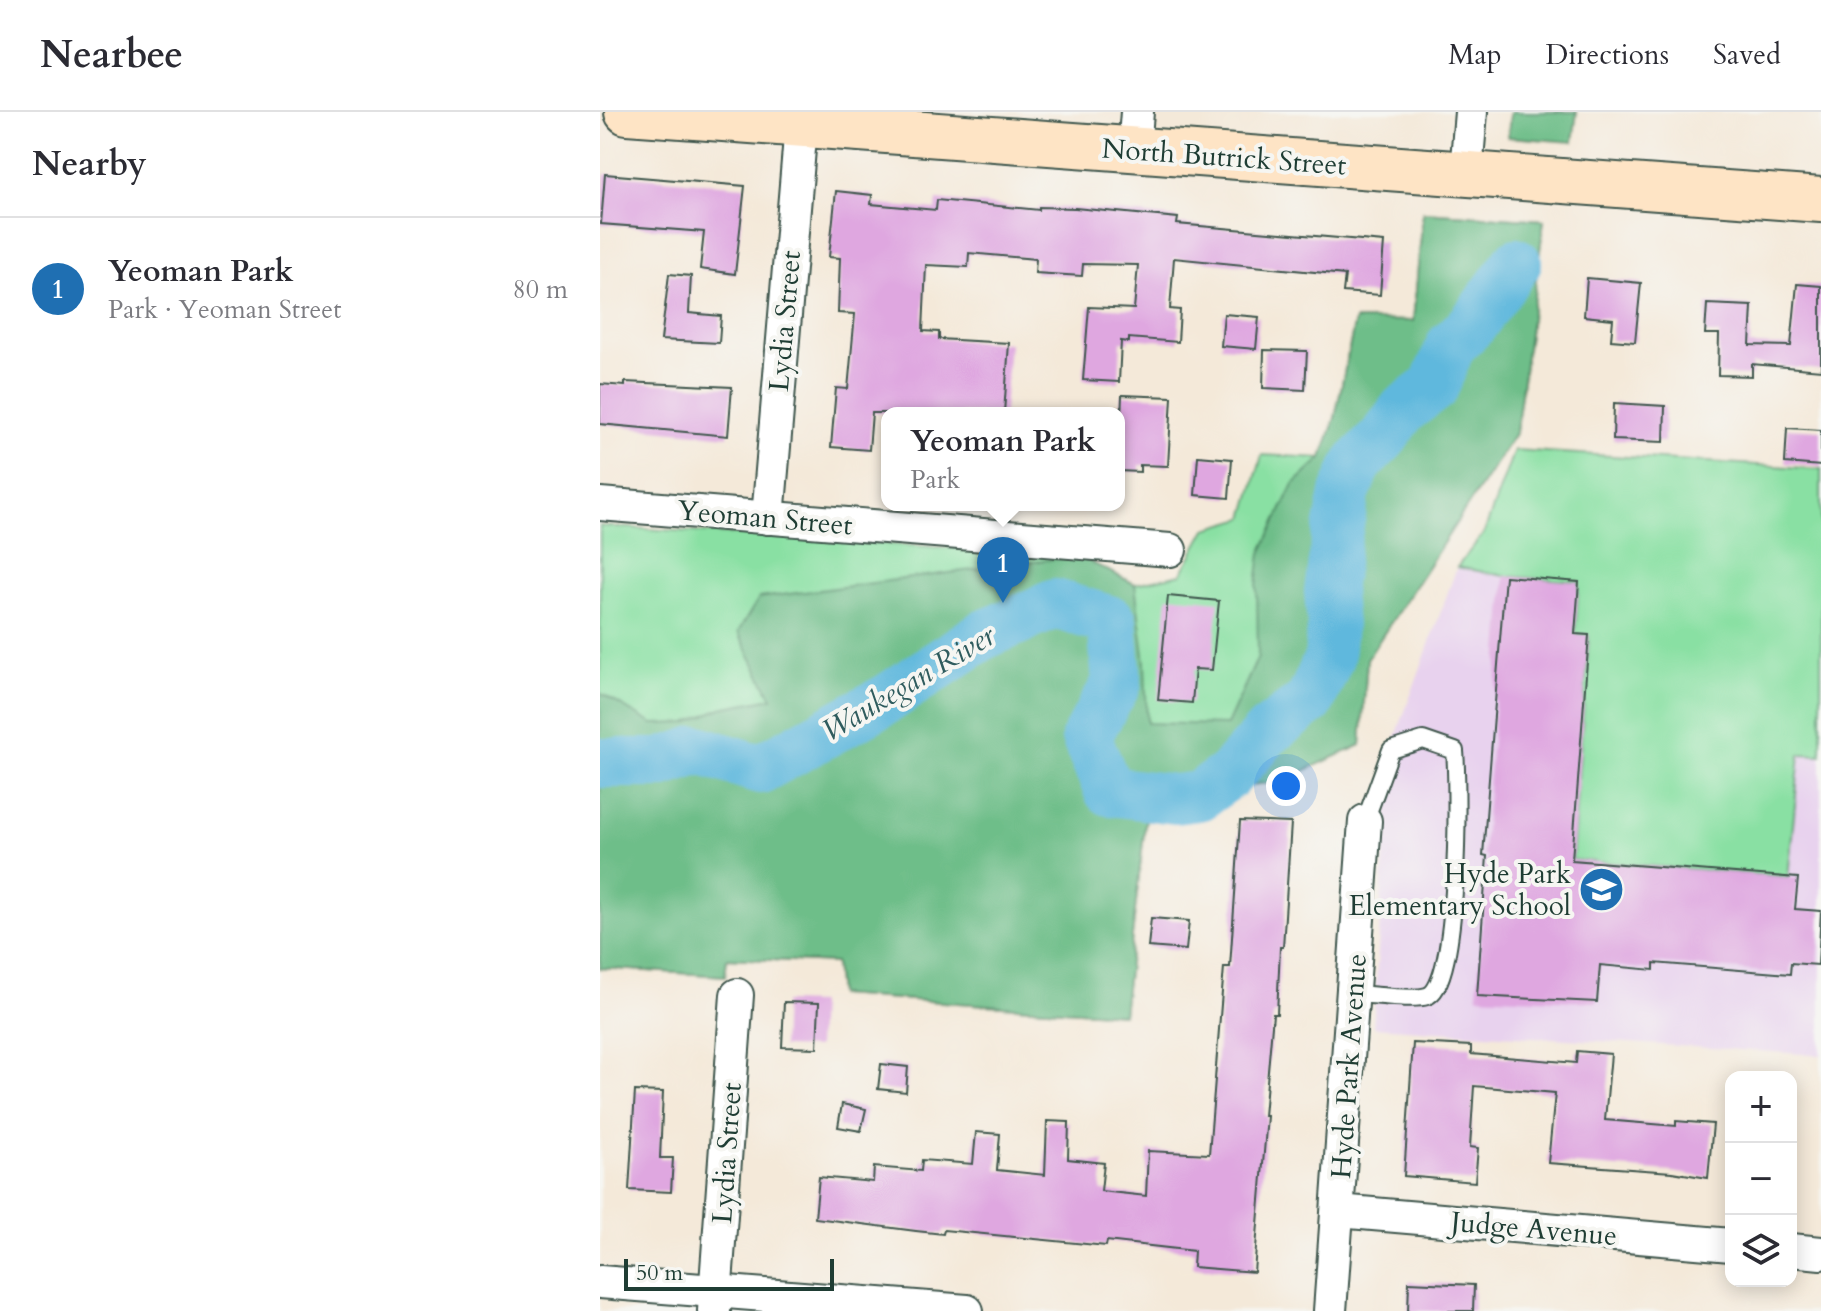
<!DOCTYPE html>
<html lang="en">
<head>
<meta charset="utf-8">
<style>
  body { margin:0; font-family:Cardo,serif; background:#f2f2f3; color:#2b2b33 }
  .controls { position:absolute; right:24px; bottom:24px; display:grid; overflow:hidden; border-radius:16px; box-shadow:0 4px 20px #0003 }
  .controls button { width:72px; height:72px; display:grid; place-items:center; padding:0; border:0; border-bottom:2px solid #e1e1e2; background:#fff; color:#2b2b33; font:40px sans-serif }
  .scale { position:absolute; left:24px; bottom:20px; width:210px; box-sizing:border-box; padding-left:8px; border:4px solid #1f3d34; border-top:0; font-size:22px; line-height:28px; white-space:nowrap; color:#1f3d34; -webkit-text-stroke:6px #f6f6f2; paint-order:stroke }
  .you { position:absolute; left:686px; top:674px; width:28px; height:28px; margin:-20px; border:6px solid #fff; border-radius:50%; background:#1a73e8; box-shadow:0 0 0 12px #1a73e833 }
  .badge { display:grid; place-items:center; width:52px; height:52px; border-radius:50%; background:#1f6fb2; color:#fff; font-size:26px; font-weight:700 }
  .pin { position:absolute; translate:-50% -66px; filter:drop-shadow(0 2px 4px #0008) }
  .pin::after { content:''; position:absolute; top:42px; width:28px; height:24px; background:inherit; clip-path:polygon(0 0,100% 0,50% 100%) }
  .popup { position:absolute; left:281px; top:295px; width:244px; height:104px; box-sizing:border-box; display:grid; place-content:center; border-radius:16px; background:#fff; filter:drop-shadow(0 2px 6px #0005); font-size:26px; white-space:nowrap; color:#7c7c81 }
  .popup b { font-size:30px; color:#2b2b33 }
  .popup::after { content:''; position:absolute; left:50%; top:100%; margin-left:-16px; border:16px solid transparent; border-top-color:#fff }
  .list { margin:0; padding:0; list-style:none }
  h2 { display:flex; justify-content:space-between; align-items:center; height:104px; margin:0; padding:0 32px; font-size:34px }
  h2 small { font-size:26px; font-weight:400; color:#7c7c81 }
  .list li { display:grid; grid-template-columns:52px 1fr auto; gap:24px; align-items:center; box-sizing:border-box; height:144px; padding:0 32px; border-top:2px solid #e1e1e2 }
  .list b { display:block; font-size:30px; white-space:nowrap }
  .list p { margin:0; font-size:26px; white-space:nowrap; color:#7c7c81 }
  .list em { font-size:26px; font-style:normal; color:#7c7c81 }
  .icon { flex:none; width:44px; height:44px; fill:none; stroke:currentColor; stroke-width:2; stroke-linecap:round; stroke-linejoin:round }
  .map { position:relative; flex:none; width:1221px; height:1199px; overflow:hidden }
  header { display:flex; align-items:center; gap:48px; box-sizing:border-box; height:112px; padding:0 40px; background:#fff; border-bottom:2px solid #e1e1e2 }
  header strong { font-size:38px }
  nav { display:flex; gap:44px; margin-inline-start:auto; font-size:28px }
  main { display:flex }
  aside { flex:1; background:#fff }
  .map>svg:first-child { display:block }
  .built { fill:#e8d2ee }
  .green { fill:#89e0a3; stroke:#548e6c; stroke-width:2 }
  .forest { fill:#6ebe89; stroke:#467e5e; stroke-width:2 }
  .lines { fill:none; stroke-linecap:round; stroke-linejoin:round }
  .river { stroke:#5fb8dd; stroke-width:50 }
  .building { fill:#dfa7e0 }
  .lane-casing { stroke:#3f574d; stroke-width:20 }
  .street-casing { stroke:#3f574d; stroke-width:36 }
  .secondary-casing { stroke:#3f574d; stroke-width:48 }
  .lane { stroke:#fff; stroke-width:16 }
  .street { stroke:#fff; stroke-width:32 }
  .secondary { stroke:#fee4c5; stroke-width:44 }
  .labels { text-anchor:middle; stroke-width:8; stroke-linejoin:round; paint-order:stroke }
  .street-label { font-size:28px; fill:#1f3d34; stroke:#f6f6f2 }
  .poi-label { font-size:28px; fill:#1f3d34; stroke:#f6f6f2; text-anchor:end }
  .water-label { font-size:30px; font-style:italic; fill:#2f5c5e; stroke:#f6f6f2 }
</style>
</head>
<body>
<header>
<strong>Nearbee</strong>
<nav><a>Map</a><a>Directions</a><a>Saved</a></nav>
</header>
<main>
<aside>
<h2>Nearby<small></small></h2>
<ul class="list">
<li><span class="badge">1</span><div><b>Yeoman Park</b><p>Park · Yeoman Street</p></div><em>80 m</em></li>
</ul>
</aside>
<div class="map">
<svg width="1221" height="1199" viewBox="0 0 1221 1199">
  <rect width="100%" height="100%" fill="#f6f6f2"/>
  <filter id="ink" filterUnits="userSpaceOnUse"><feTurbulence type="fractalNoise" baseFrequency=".0125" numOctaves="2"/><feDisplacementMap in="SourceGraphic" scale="16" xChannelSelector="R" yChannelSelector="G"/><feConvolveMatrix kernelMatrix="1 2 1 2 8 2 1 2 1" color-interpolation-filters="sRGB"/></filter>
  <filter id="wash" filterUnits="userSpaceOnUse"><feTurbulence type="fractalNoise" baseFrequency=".006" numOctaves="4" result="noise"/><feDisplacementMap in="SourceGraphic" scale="32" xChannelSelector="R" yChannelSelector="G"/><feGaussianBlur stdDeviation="1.8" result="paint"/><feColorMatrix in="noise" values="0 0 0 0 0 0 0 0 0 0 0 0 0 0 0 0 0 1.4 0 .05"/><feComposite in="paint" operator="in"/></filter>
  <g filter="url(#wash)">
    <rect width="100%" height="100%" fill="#f4e9d9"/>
    <polygon class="built" points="914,338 1221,357 1221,943 773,915 791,638 857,455 884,421"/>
    <g class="green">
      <polygon points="823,100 944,108 916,320 767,547 761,633 679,670 628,675 610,689 547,695 523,902 238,883 235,851 127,846 125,864 0,856 0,414 478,444 535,472 581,462 606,417 644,406 662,343 723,346 735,306 755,208 813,209"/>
      <polygon points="914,338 1221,357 1221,643 1200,642 1188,765 972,748 989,524 975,522 979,470 905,464 857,455 884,421"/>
    </g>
    <g class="forest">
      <polygon points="910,0 977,0 973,30 908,25"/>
      <polygon points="823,100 944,108 916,320 767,547 761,633 679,670 628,675 610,689 547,695 523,902 238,883 235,851 127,846 125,864 0,856 0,581 53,612 87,611 121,596 172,586 138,520 159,486 478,444 535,472 545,550 547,611 627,613 658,545 657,473 661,441 694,372 722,346 735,306 755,208 813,209"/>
    </g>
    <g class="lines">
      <polyline class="river" points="0,651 60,651 99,638 160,657 287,587 383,523 455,492 512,509 517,571 486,625 509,679 575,687 599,684 629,663 668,620 710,589 729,546 732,512 729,480 736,429 745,381 758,351 783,326 804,297 834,275 851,233 873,212 917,151"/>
    </g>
    <g id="blocks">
      <g class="building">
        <polygon points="5,62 145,74 135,162 100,157 104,120 1,112"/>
        <polygon points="236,79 272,83 271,92 336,98 337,88 439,98 439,95 475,96 578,106 577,112 784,130 780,183 743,180 745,163 574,146 570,197 580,198 578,230 529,226 529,230 521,229 519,270 483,268 489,195 534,197 538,153 483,152 482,164 435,161 436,147 369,141 368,155 326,153 323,219 339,220 339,227 409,231 404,301 272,301 269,338 231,335 236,276 248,277 255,202 238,201 240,146 229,145"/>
        <polygon points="69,162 91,164 89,201 121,204 119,231 61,228"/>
        <polygon points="987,166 1041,171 1035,230 1011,228 1013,207 984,204"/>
        <polygon points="1197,172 1221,174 1221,258 1152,252 1152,264 1118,263 1119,222 1105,222 1107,192 1152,194 1150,233 1191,234"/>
        <polygon points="624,202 659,205 656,237 621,234"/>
        <polygon points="664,238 707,239 705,278 663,276"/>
        <polygon points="25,270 132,275 128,324 0,312 0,272 25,274"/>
        <polygon points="522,283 572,285 568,354 540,353 540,360 519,359"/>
        <polygon points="1014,291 1065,294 1064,330 1013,328"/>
        <polygon points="1187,316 1221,318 1221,354 1185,351"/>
        <polygon points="598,344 632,347 629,386 595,383"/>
        <polygon points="905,464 979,470 975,522 989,523 972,748 1198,766 1195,797 1221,799 1218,853 1191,851 1190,862 1054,851 1054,858 1000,853 997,890 877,884 887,744 883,743"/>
        <polygon points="568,484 619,489 612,558 595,557 592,591 558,588"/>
        <polygon points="640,709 691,711 683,835 680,835 677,902 673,902 664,1004 667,1004 654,1160 593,1155 594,1139 507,1129 506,1134 344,1118 343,1122 316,1119 215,1106 219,1065 273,1070 274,1055 321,1059 322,1048 373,1052 376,1020 400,1022 397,1058 445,1063 447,1009 469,1010 468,1047 504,1051 501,1079 546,1084 548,1039 609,1042 624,855 630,855"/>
        <polygon points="551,806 589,809 586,838 548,835"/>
        <polygon points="184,890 219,891 217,936 182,935"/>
        <polygon points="813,931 871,934 871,942 976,951 977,939 1011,942 1005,1008 1076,1014 1076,1009 1113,1012 1108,1066 1072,1060 948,1051 955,981 874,974 870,1035 878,1036 875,1070 804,1064"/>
        <polygon points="281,952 308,955 306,980 278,977"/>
        <polygon points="35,979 63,980 60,1046 73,1046 71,1080 29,1078"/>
        <polygon points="242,992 266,997 261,1019 238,1015"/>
        <polygon points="809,1170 874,1173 873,1199 808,1199"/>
      </g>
    </g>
  </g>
  <g filter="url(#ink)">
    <use href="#blocks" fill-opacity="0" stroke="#3f574d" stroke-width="2"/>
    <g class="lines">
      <defs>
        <path id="lane" d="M753,882C771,882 811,889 827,884C860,875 858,674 855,639L823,628L791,638L765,709"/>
        <g id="street">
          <polyline points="534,38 537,0"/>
          <polyline points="866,60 871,0"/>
          <polyline points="0,392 570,438"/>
          <polyline points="168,406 201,13"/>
          <polyline points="738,1099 1131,1133"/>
          <polyline points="1191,1138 1221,1141"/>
          <polyline points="0,1170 367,1199"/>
          <polyline points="114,1199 137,883"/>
          <polyline points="730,1199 765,709"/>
        </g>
        <polyline id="secondary" points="27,0 1221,88"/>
      </defs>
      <use href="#lane" class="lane-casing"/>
      <use href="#street" class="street-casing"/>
      <use href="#secondary" class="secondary-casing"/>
      <use href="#lane" class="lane"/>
      <use href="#street" class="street"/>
      <use href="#secondary" class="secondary"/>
    </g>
  </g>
  <defs>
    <symbol id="school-disc" viewBox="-11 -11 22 22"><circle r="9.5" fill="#1f6fb2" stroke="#f6f6f2"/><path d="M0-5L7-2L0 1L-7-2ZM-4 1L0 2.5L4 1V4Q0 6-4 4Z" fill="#fff"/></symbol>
  </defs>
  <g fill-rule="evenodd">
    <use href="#school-disc" x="976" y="752" width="51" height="51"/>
  </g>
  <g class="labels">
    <g class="street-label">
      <text transform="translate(624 44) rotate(4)" y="10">North Butrick Street</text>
      <text transform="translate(184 209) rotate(-85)" y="10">Lydia Street</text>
      <text transform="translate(165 405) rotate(5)" y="10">Yeoman Street</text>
      <text transform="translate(748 954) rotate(-86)" y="10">Hyde Park Avenue</text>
      <text transform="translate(126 1041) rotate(-86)" y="10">Lydia Street</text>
      <text transform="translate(934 1116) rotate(5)" y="10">Judge Avenue</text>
    </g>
    <g class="poi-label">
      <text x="971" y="771">Hyde Park<tspan x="971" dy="32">Elementary School</tspan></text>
    </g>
    <g class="water-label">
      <text transform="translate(308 571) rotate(-31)" y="10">Waukegan River</text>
    </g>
  </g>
</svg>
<div class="controls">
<button>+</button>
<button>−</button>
<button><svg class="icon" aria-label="layers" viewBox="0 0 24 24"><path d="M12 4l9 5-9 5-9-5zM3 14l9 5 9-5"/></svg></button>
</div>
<div class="scale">50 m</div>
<div class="you"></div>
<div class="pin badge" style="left:403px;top:491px">1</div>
<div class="popup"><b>Yeoman Park</b>Park</div>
</div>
</main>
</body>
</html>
